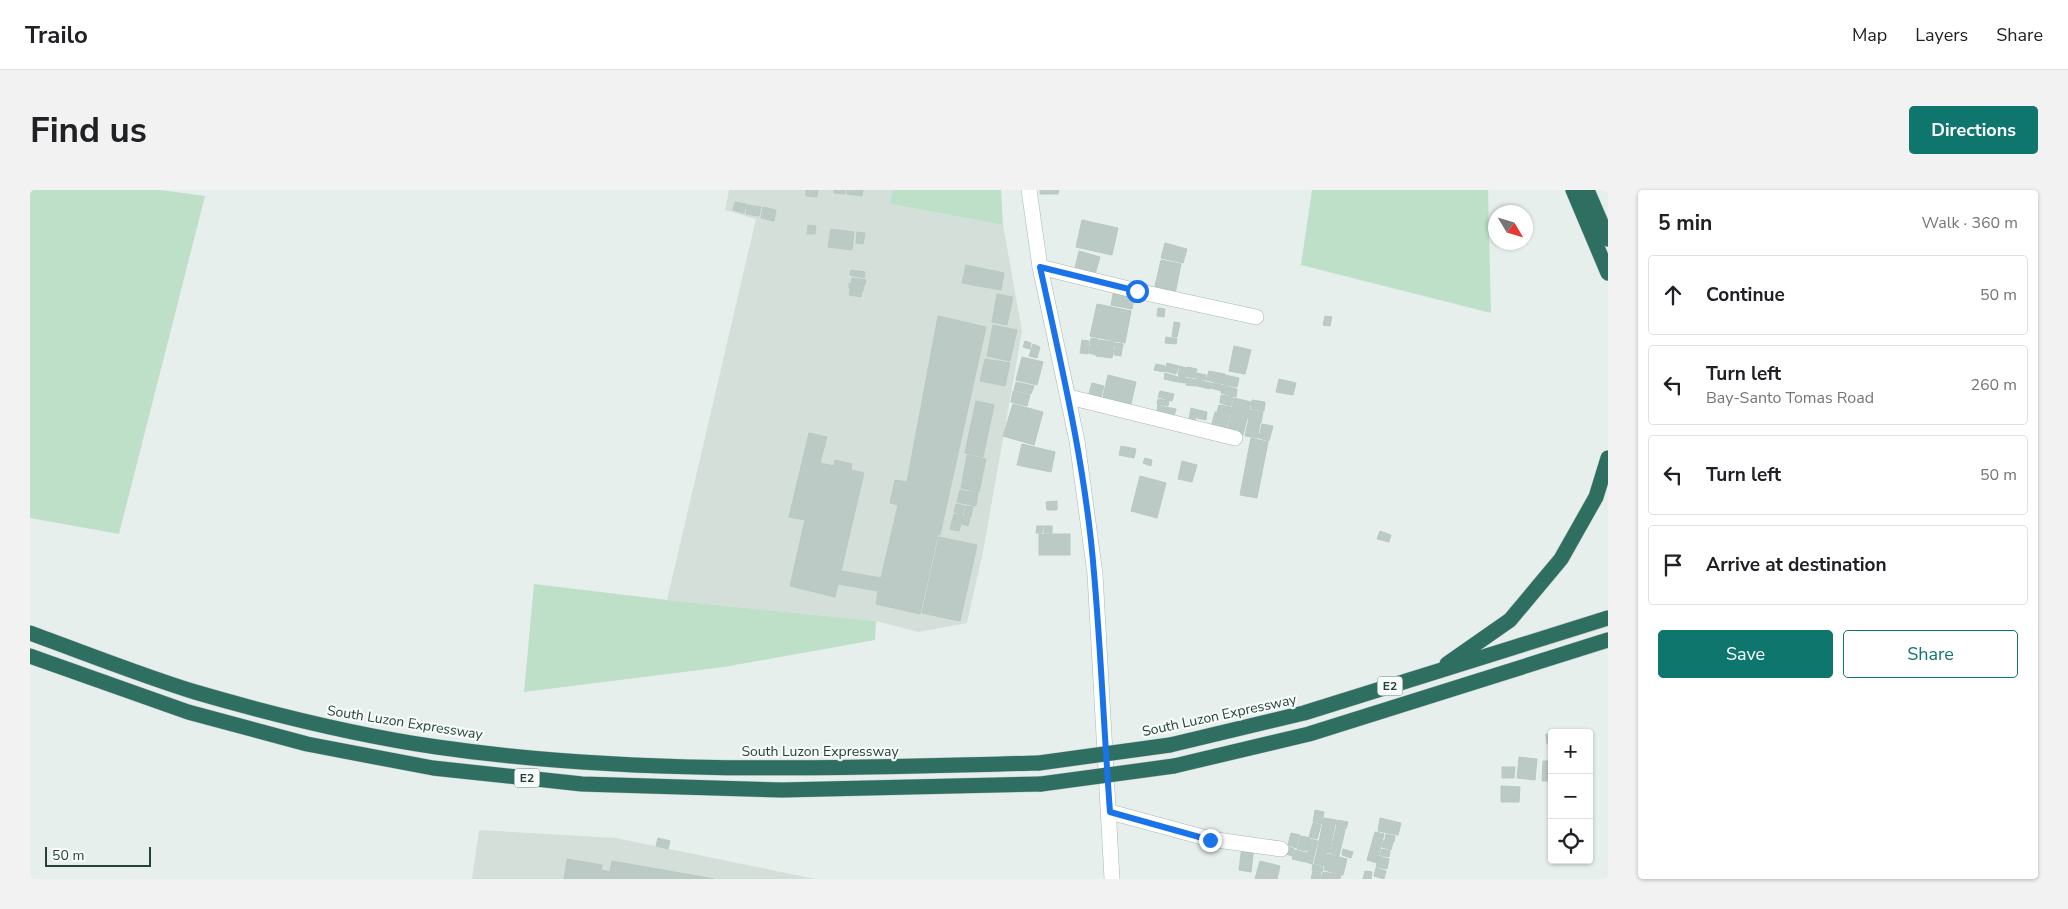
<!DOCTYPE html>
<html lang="en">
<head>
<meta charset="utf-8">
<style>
  body { margin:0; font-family:"Nunito Sans",sans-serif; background:#f2f2f2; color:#202124 }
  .controls { position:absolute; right:15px; bottom:15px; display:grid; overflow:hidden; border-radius:5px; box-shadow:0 1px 4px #0004 }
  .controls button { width:45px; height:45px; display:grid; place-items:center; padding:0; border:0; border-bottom:1px solid #e0e0e0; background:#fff; color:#202124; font:25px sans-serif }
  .compass { position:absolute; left:1458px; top:15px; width:45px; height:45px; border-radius:50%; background:#fff; box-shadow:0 1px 4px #0004; rotate:128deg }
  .scale { position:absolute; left:15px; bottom:12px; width:106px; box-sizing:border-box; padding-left:5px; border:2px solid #24423a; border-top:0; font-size:14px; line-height:18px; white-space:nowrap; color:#24423a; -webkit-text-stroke:4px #f7fbf9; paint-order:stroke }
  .stop { position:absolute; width:15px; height:15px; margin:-11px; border:4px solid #1a73e8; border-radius:50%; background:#fff }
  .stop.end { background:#1a73e8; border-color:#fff; box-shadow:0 1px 5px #0008 }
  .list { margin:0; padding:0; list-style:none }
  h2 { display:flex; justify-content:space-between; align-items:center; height:65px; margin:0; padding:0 20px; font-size:21px }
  h2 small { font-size:16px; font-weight:400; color:#757577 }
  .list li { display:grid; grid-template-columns:32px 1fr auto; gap:15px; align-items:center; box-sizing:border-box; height:80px; margin:0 10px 10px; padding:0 10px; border:1px solid #e0e0e0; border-radius:5px }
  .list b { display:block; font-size:19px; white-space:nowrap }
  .list p { margin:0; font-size:16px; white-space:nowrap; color:#757577 }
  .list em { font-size:16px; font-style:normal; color:#757577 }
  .actions { display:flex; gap:10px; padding:15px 20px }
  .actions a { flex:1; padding:11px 0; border:1px solid #0f766e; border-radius:5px; text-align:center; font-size:18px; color:#0f766e }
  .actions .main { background:#0f766e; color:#fff }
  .icon { flex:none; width:28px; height:28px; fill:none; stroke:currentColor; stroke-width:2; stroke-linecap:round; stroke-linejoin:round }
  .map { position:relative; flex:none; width:1578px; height:689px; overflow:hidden; border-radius:5px }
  header { display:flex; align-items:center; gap:30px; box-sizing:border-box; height:70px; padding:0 25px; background:#fff; border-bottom:1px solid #e0e0e0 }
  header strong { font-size:24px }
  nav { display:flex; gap:28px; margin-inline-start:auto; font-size:18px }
  .intro { display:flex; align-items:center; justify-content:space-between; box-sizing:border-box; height:120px; padding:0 30px }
  h1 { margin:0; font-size:35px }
  .button { padding:12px 22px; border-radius:5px; background:#0f766e; color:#fff; font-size:18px; font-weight:700 }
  main { display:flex; gap:30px; padding:0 30px }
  aside { flex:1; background:#fff; border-radius:5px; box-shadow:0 1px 4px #0004 }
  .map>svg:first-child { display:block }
  .built { fill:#d4dfda }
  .green { fill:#bfe0c8 }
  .building { fill:#bbcac4; stroke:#b8c9c2 }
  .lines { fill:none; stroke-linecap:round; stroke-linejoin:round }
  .minor-casing { stroke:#a8b8b2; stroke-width:16 }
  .secondary-casing { stroke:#a4bbb3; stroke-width:16 }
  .motorway-casing { stroke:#c2cac8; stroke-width:16 }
  .minor { stroke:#fff; stroke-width:15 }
  .secondary { stroke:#fff; stroke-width:15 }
  .motorway { stroke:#2f6f62; stroke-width:15 }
  .motorway-bridge-casing { stroke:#c2cac8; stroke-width:16; stroke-linecap:butt }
  .motorway-bridge { stroke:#2f6f62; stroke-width:15 }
  .route { stroke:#1a73e8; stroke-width:6 }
  .labels { text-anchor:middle; stroke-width:4.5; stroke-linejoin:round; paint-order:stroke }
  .shield { fill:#f7fbf9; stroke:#637a73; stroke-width:1 }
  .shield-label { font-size:12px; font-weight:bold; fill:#24423a }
  .street-label { font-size:14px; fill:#24423a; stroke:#f7fbf9 }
</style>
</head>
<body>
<header>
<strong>Trailo</strong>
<nav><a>Map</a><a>Layers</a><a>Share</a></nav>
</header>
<div class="intro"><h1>Find us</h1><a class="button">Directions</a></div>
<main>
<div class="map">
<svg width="1578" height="689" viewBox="0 0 1578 689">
  <rect width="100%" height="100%" fill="#e6efeb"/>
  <g class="built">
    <polygon points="699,0 862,0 860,14 973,35 992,141 953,362 937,433 888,442 846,431 637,410 726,29 695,20"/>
    <polygon points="449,640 586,648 785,689 442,689"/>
  </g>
  <g class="green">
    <polygon points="0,0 131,0 175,6 89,344 0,328"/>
    <polygon points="862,0 971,0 973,35 860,14"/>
    <polygon points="1282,0 1458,0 1461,123 1271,75"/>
    <polygon points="504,394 637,410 846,431 845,450 694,477 494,502"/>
  </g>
  <g class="building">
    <polygon points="776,0 788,0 787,7 776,6"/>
    <polygon points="804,0 815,0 815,4 804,3"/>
    <polygon points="817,0 833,0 832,6 817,4"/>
    <polygon points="1010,0 1029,0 1028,4 1010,4"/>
    <polygon points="705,12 716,14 714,23 703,20"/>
    <polygon points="717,15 731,17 729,26 716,24"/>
    <polygon points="733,17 746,20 744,31 731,28"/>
    <polygon points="1052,30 1088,38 1082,65 1046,57"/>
    <polygon points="778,35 786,36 785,44 777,44"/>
    <polygon points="801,39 824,42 822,60 798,57"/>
    <polygon points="827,42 835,43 833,54 826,53"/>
    <polygon points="1135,53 1157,59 1153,73 1131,68"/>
    <polygon points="1049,61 1070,67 1064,88 1044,82"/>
    <polygon points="1131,70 1151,74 1145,104 1124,100"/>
    <polygon points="936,75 974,83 971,100 932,93"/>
    <polygon points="821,80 835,82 834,88 820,85"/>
    <polygon points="822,88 836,90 835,95 821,92"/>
    <polygon points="819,93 834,95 833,101 819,98"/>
    <polygon points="820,99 832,101 831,107 819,105"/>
    <polygon points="1084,99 1105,103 1102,119 1081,115"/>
    <polygon points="967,104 983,107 977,135 962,132"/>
    <polygon points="1067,114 1101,121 1095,153 1060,146"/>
    <polygon points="1128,118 1135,119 1134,127 1127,126"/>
    <polygon points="908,126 956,137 910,345 908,344 890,424 846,414 848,401 808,394 805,407 760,396 775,330 759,327 779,243 797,247 790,273 804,276 805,270 822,274 821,280 834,283 811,381 851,388 868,315 860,313 865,290 877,292"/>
    <polygon points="1295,126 1302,127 1300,136 1293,135"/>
    <polygon points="1144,132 1150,133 1147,147 1142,147"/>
    <polygon points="963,135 987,140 980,171 957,166"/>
    <polygon points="1136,147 1147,149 1146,154 1135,153"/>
    <polygon points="1061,148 1068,149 1067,155 1060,154"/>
    <polygon points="1052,150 1059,151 1058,164 1050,163"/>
    <polygon points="1069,150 1085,152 1082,168 1066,166"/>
    <polygon points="995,151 1001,153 1000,159 993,157"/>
    <polygon points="1086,153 1093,154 1091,166 1084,165"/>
    <polygon points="1003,154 1010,157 1007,168 999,166"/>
    <polygon points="1060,155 1067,156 1066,165 1059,163"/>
    <polygon points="1204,156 1221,160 1215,184 1199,181"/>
    <polygon points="992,167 1013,172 1007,195 986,190"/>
    <polygon points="955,169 980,173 975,196 950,191"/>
    <polygon points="1137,173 1149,176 1146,184 1135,181"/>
    <polygon points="1126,174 1135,176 1134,182 1124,180"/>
    <polygon points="1150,176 1156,178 1154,187 1148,185"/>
    <polygon points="1157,177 1167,179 1165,188 1155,186"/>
    <polygon points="1179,181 1195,184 1192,194 1176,190"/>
    <polygon points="1135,183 1148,187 1147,192 1134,189"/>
    <polygon points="1167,183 1176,185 1175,190 1166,189"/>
    <polygon points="1078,185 1106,192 1100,218 1072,211"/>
    <polygon points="1195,185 1209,188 1207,197 1193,194"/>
    <polygon points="1149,186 1156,187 1155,193 1148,192"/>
    <polygon points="1157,188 1167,190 1166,196 1156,195"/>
    <polygon points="1249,189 1266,193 1263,205 1246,202"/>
    <polygon points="1168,190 1181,193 1180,199 1167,196"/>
    <polygon points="986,192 1004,196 1001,204 984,200"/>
    <polygon points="1062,193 1074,196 1070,211 1058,207"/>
    <polygon points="1182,193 1192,195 1191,201 1181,198"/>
    <polygon points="1193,195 1207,199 1206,207 1191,203"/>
    <polygon points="983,201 1000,205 997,216 981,212"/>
    <polygon points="1130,201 1144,204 1142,211 1128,207"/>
    <polygon points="1191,205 1203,207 1201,216 1190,213"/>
    <polygon points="1204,208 1221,212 1213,245 1197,241"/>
    <polygon points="1128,209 1139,211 1138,216 1127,214"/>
    <polygon points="1222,210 1235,212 1234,221 1221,219"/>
    <polygon points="946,211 964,215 953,267 935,263"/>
    <polygon points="983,214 1013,222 1004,255 973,246"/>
    <polygon points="1128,215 1135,217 1134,223 1127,221"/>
    <polygon points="1189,215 1201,217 1200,225 1187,222"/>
    <polygon points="1136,217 1146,219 1144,226 1134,224"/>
    <polygon points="1161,218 1168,220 1165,231 1159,229"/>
    <polygon points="1168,220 1177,222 1176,230 1167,228"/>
    <polygon points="1219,220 1233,222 1231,233 1218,231"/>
    <polygon points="1185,222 1199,226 1196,240 1181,237"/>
    <polygon points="1218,232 1230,233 1228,248 1215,246"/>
    <polygon points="1232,234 1243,236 1239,251 1229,248"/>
    <polygon points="1221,248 1238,252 1227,308 1210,305"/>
    <polygon points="992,254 1025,262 1021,282 987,275"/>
    <polygon points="1091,256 1106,259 1104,268 1089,265"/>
    <polygon points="937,265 956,269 949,302 931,298"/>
    <polygon points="1115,268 1122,270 1121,276 1113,273"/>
    <polygon points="1152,271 1167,275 1162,292 1148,289"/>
    <polygon points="1110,286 1136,293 1127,328 1101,321"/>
    <polygon points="930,300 948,303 946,316 927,312"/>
    <polygon points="1027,311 1027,320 1017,320 1016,312"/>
    <polygon points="926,314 935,316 932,325 924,322"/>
    <polygon points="936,316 943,317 941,327 934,325"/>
    <polygon points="924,324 933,326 929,341 920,339"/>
    <polygon points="933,326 940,328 938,336 932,334"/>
    <polygon points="1007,336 1013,336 1012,343 1006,343"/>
    <rect x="1014" y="336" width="8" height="7"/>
    <polygon points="1350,341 1361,345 1359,352 1347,349"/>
    <rect x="1009" y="344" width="31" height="21"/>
    <polygon points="909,347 947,355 930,431 892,423"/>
    <polygon points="1516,544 1522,544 1522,554 1517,554"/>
    <polygon points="1489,567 1507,569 1505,590 1487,588"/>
    <polygon points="1513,571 1519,571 1519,591 1512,591"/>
    <polygon points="1472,577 1485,577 1484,588 1472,588"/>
    <polygon points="1471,596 1490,597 1489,612 1471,612"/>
    <polygon points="1285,620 1294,622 1292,634 1283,632"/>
    <polygon points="1294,628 1306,630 1299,663 1287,661"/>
    <polygon points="1350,628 1371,633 1368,645 1348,641"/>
    <polygon points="1307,630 1318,632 1316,639 1306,637"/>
    <polygon points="1283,633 1291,635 1287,649 1279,647"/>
    <polygon points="1306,638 1315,640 1309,666 1300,663"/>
    <polygon points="1345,642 1354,644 1347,673 1337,670"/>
    <polygon points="1261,643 1270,645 1266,658 1258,655"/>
    <polygon points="1356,644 1365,646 1364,652 1355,650"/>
    <polygon points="1271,646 1280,648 1276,661 1267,659"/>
    <polygon points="628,648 640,651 638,659 626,656"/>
    <polygon points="1280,649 1288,651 1285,662 1277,660"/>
    <polygon points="1354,650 1363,652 1361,660 1352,657"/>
    <polygon points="1212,656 1224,657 1221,682 1209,680"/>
    <polygon points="1259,657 1264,659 1262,666 1256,664"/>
    <polygon points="1313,659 1323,662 1321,668 1312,665"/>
    <polygon points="1352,659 1360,661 1359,667 1350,665"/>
    <polygon points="1265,660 1277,663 1275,672 1262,669"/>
    <polygon points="1278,661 1285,662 1282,674 1276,672"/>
    <polygon points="1287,661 1297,664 1294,676 1284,673"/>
    <polygon points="1298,664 1317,669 1313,685 1294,680"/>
    <polygon points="1349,666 1359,669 1357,679 1346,677"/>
    <polygon points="537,669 572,675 571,680 580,682 582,671 684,689 534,689"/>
    <polygon points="1230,671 1250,676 1247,689 1225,689"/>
    <polygon points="1283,674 1293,677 1292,682 1282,680"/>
    <polygon points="1346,678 1356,681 1354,689 1344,686"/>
    <polygon points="1283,681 1291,683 1290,689 1281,689"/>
    <polygon points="1335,681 1342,682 1341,689 1333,689"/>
    <polygon points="1293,682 1311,685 1310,689 1291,689"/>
  </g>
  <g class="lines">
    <defs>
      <g id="minor">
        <polyline points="1010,77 1107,101 1226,127"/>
        <polyline points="1039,207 1205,248"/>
        <polyline points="1080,622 1180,649 1251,659"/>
      </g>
      <polyline id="secondary" points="999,0 1010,77 1047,251 1065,384 1082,689"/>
      <g id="motorway">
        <polyline points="1543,0 1578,83"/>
        <polyline points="1557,0 1578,49"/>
        <path d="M0,443C55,463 110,485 165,502C244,525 325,545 407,557C606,586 809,578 1009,573"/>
        <polyline points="0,466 158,522 277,554 403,578 552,594 752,600 1011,594"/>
        <polyline points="1417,474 1480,430 1531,369 1566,307 1578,268"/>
        <polyline points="1140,555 1274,523 1578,428"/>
        <polyline points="1144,576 1279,544 1578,450"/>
      </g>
    </defs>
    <use href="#minor" class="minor-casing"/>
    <use href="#secondary" class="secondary-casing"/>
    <use href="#motorway" class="motorway-casing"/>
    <use href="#minor" class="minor"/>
    <use href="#secondary" class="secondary"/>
    <use href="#motorway" class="motorway"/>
    <defs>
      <g id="motorway-bridge">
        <polyline points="1009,573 1140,555"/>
        <polyline points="1011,594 1144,576"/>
      </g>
    </defs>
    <use href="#motorway-bridge" class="motorway-bridge-casing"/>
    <use href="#motorway-bridge" class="motorway-bridge"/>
  </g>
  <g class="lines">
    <path class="route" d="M1107,101L1010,77C1032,178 1056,280 1064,383C1071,462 1074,542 1080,622L1180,650"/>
  </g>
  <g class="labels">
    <g class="shield">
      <rect x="1347.5" y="486.5" width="25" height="19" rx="4"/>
      <rect x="484.5" y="578.5" width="25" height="19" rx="4"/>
    </g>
    <g class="shield-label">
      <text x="1360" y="500">E2</text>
      <text x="497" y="592">E2</text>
    </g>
    <g class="street-label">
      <text transform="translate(1189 525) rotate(-12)" y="5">South Luzon Expressway</text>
      <text transform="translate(375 532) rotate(9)" y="5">South Luzon Expressway</text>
      <text x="790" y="566">South Luzon Expressway</text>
    </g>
  </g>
</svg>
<div class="controls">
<button>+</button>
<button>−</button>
<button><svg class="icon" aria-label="locate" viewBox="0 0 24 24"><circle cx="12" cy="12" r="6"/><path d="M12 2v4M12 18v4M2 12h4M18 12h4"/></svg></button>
</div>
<svg class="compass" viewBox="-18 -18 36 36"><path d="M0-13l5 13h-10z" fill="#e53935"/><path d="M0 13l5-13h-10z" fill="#757577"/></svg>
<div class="scale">50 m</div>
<div class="stop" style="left:1107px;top:101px"></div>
<div class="stop end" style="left:1180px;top:650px"></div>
</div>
<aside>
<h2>5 min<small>Walk · 360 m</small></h2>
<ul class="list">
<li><svg class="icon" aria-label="ahead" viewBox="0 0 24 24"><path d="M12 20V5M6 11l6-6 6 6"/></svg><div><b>Continue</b></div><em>50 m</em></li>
<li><svg class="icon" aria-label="left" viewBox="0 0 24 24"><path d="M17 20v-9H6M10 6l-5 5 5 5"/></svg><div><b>Turn left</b><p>Bay-Santo Tomas Road</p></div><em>260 m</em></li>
<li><svg class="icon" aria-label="left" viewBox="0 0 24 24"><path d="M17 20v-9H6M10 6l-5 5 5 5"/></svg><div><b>Turn left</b></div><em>50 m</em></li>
<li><svg class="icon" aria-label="arrive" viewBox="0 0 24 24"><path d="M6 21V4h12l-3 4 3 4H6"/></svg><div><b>Arrive at destination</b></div></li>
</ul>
<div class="actions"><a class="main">Save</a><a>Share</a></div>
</aside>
</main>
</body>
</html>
